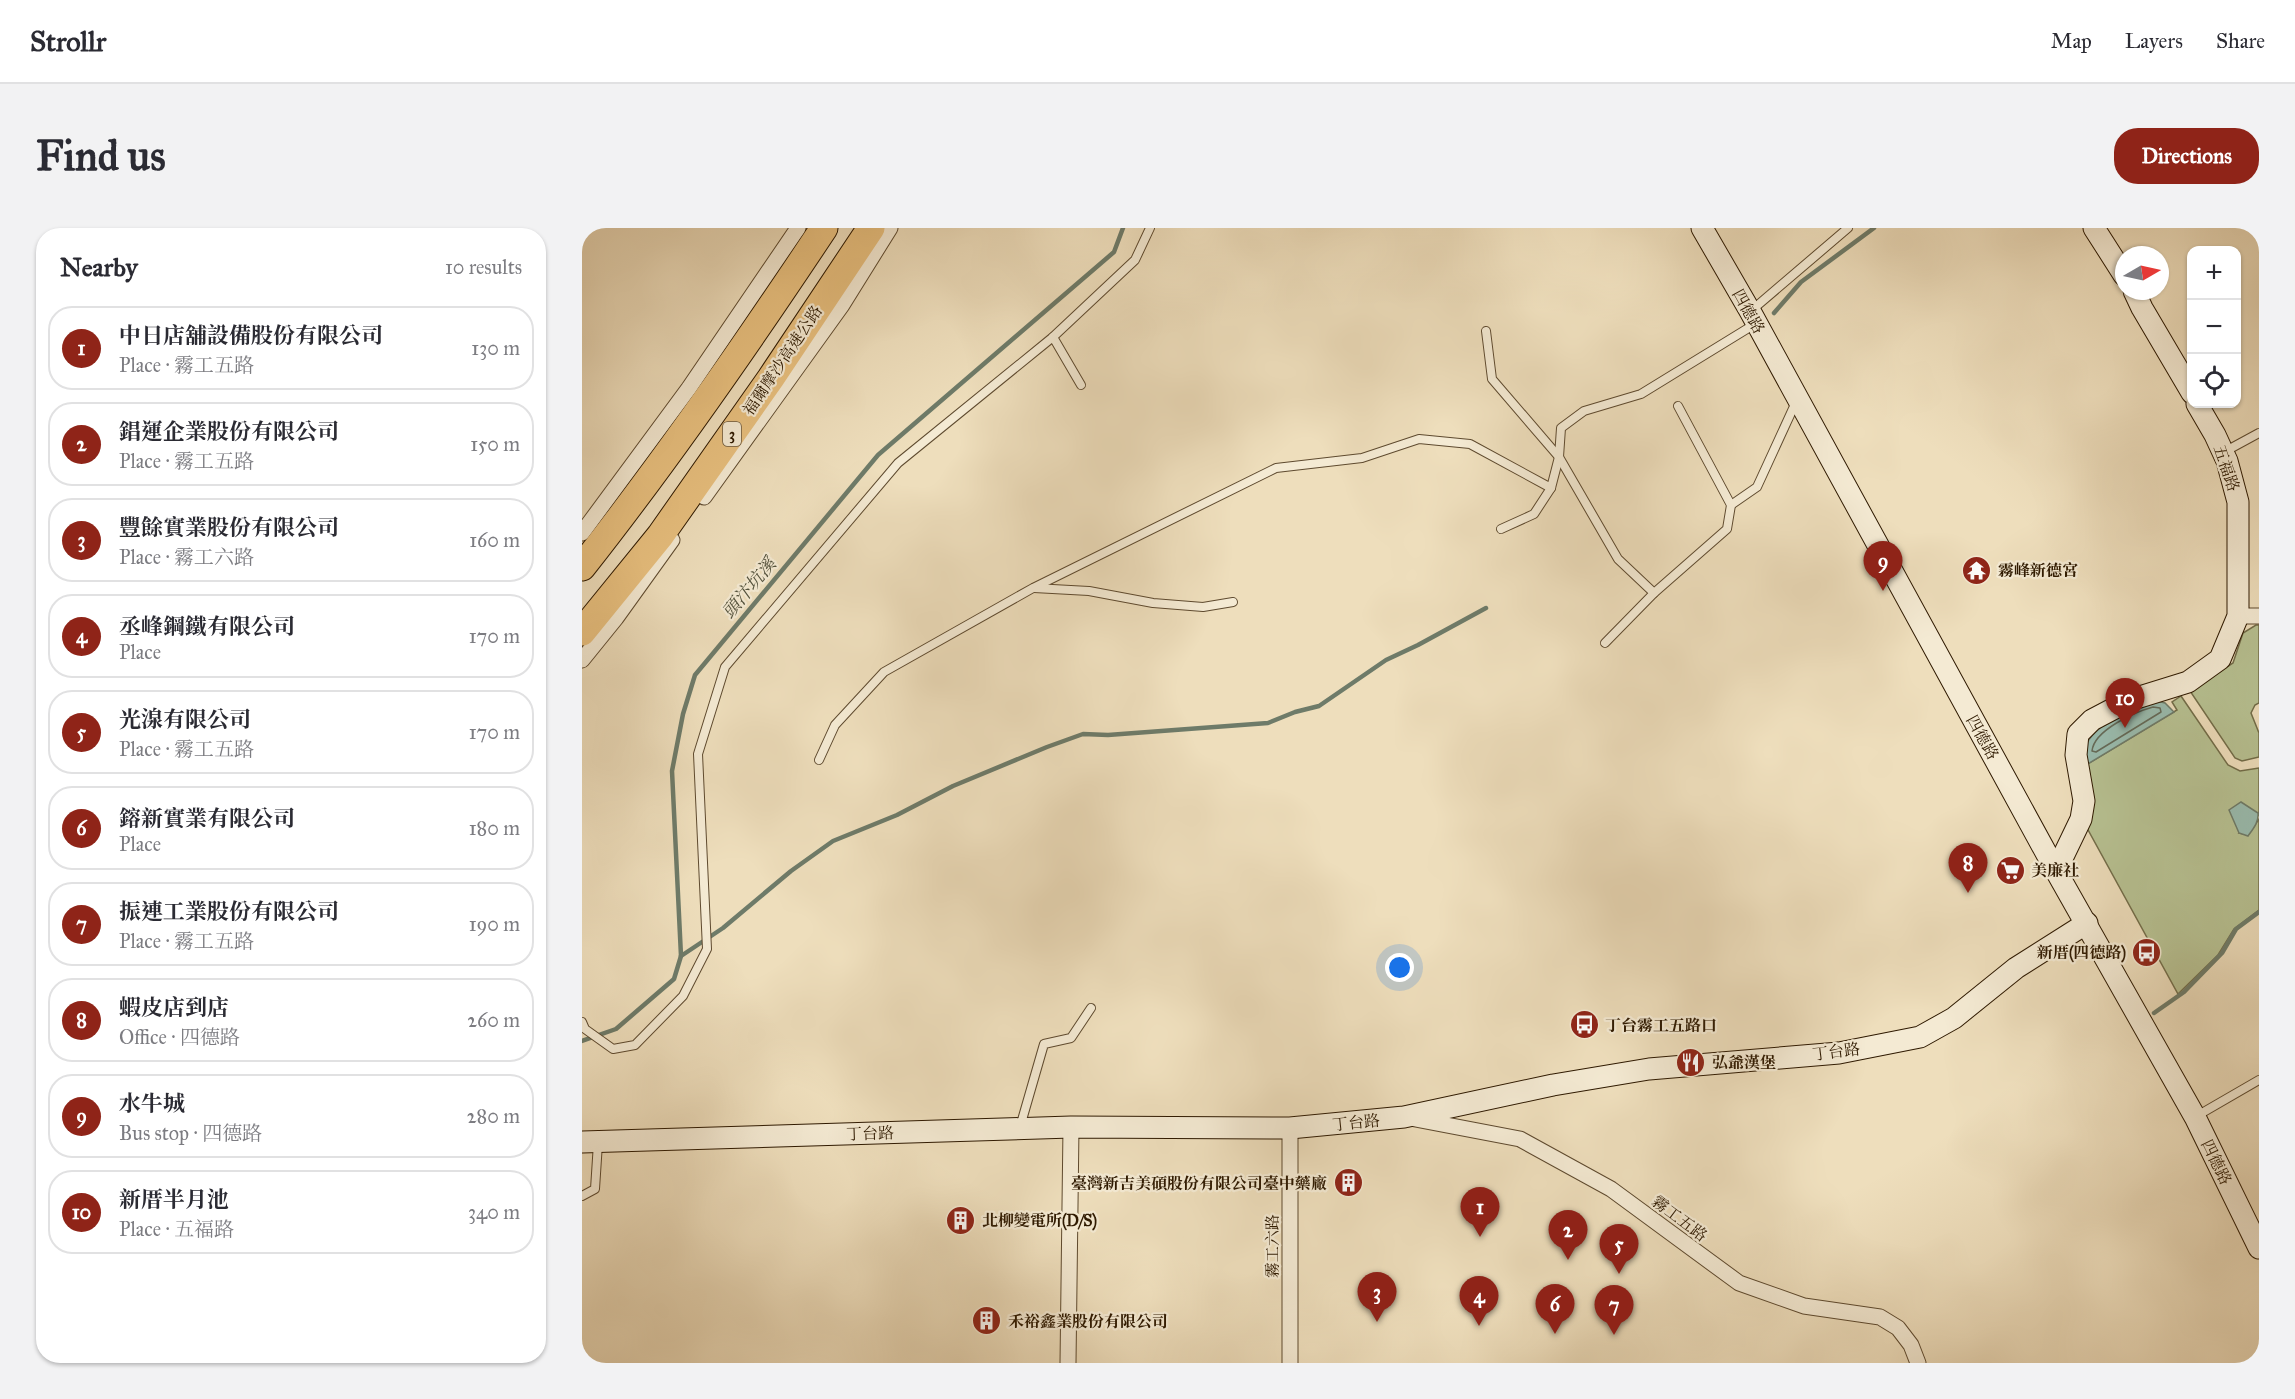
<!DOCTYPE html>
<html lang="en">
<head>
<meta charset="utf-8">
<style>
  body { margin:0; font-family:"IM FELL Great Primer","Noto Serif TC",serif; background:#f2f2f3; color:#2b2b33 }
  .controls { position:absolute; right:18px; top:18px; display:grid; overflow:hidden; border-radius:12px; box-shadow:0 2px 4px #0004 }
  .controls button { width:54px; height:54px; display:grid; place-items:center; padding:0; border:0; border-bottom:2px solid #e1e1e2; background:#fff; color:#2b2b33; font:30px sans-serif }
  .compass { position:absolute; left:1533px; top:18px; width:54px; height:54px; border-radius:50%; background:#fff; box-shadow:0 2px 4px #0004; rotate:81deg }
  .you { position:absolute; left:818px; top:740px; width:21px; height:21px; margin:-15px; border:4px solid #fff; border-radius:50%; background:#1a73e8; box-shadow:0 0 0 9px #1a73e833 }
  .badge { display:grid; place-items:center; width:39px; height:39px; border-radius:50%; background:#8f2418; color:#fff; font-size:20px; font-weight:700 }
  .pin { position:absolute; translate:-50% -50px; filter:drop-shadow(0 2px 3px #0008) }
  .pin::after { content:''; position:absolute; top:32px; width:21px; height:18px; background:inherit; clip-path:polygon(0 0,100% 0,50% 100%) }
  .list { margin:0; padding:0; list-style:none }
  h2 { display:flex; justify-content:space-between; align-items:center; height:78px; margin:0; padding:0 24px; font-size:26px }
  h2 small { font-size:20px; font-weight:400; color:#7c7c81 }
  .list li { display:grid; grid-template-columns:39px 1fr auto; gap:18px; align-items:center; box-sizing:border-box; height:84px; margin:0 12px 12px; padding:0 12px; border:2px solid #e1e1e2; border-radius:24px }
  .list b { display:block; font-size:22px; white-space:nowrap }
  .list p { margin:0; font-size:20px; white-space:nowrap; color:#7c7c81 }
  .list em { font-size:20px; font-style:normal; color:#7c7c81 }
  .icon { flex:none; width:33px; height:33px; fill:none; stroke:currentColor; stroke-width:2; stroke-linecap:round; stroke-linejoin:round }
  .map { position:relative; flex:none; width:1677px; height:1135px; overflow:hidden; border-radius:24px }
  header { display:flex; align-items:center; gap:36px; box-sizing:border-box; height:84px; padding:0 30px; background:#fff; border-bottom:2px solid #e1e1e2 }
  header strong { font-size:28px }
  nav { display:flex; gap:33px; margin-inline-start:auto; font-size:21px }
  .intro { display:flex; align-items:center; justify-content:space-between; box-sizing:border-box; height:144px; padding:0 36px }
  h1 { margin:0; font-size:42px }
  .button { padding:15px 27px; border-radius:24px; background:#8f2418; color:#fff; font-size:21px; font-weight:700 }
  main { display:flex; gap:36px; padding:0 36px }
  aside { flex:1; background:#fff; border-radius:24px; box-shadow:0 2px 4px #0004 }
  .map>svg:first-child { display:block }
  .green { fill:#b7c192; stroke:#726d49; stroke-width:1.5 }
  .water { fill:#99bcaf; stroke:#6e7b69; stroke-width:1.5 }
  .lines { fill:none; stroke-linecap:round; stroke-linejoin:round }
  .shore { stroke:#646a58; stroke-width:1.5 }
  .stream { stroke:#6e7b69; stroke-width:4.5 }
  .lane-casing { stroke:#5e4a2f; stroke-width:10 }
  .street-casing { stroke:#5e4a2f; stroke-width:17 }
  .secondary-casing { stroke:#2e1900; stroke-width:23 }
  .highway-casing { stroke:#2e1900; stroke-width:29 }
  .lane { stroke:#f4ead3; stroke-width:8 }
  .street { stroke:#f4ead3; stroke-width:15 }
  .secondary { stroke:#f4ead3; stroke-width:21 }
  .highway { stroke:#e7bf7e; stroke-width:27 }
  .labels { text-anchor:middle; stroke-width:4.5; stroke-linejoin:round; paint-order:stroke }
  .shield { fill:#f4ead3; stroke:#69583f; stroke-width:1.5 }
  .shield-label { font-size:15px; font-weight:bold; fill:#2e1900 }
  .street-label { font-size:16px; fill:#2e1900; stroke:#f4ead3 }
  .poi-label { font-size:16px; font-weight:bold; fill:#2e1900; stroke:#f4ead3; text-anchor:start }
  .water-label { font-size:18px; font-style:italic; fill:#53523d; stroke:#f4ead3 }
</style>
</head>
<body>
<header>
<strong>Strollr</strong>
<nav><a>Map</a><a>Layers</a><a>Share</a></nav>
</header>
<div class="intro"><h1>Find us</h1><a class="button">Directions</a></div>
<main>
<aside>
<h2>Nearby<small>10 results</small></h2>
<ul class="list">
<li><span class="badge">1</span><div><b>中日店舖設備股份有限公司</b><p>Place · 霧工五路</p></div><em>130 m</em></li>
<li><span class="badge">2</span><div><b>錩運企業股份有限公司</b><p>Place · 霧工五路</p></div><em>150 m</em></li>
<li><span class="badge">3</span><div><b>豐餘實業股份有限公司</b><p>Place · 霧工六路</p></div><em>160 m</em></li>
<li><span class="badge">4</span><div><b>丞峰鋼鐵有限公司</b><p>Place</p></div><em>170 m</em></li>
<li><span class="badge">5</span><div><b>光湶有限公司</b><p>Place · 霧工五路</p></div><em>170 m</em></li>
<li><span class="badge">6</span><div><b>鎔新實業有限公司</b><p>Place</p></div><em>180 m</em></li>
<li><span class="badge">7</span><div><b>振連工業股份有限公司</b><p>Place · 霧工五路</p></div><em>190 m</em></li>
<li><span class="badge">8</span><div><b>蝦皮店到店</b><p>Office · 四德路</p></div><em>260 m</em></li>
<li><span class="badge">9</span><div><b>水牛城</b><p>Bus stop · 四德路</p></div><em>280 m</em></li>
<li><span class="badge">10</span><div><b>新厝半月池</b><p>Place · 五福路</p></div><em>340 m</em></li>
</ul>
</aside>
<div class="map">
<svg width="1677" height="1135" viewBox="0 0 1677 1135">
  <rect width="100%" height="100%" fill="#eedebc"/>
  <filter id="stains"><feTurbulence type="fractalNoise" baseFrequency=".00333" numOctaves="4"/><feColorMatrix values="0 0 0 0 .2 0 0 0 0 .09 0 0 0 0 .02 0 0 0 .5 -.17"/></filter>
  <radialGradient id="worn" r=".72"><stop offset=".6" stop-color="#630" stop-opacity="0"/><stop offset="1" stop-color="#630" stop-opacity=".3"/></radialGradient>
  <g class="green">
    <polygon points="1674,397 1677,397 1677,475 1673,477 1669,485 1677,505 1677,529 1660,533 1653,530 1608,463 1651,435 1661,405"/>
    <polygon points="1599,468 1646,537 1658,543 1677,540 1677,588 1676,585 1657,605 1666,607 1677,591 1677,682 1652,701 1636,727 1596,766 1505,600 1499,540 1595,482 1590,474"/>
  </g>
  <g class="water">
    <path d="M1571,472L1583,475L1592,484L1499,540C1496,501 1542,485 1571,472Z"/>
    <path d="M1659,574L1676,585C1677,594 1671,601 1666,608L1657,605L1647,582Z"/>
  </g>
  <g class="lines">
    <path class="shore" d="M1571,479L1578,480L1579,484L1514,524L1510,523C1512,502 1553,484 1571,479Z"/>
    <g class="stream">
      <polyline points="1192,85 1219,54 1292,0"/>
      <polyline points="99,728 141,700 209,643 251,613 315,587 371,558 465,519 501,506 526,507 686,495 713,484 737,478 804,432 836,417 904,380"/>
      <polyline points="1572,785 1602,764 1640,725 1654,701 1677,684"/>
      <polyline points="0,813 34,801 92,751 99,728 90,543 101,486 113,447 296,227 532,24 541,0"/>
    </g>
    <defs>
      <g id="lane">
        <polyline points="1170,82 1266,0"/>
        <polyline points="904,103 910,151 977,229 1036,331 1072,365"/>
        <polyline points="471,109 499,157"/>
        <polyline points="1642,224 1677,205"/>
        <polyline points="1149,277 1175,259 1214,174"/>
        <polyline points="919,301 952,286 969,260"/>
        <polyline points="452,360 507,363 571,375 621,379 651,374"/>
        <polyline points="1023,415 1072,365 1145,301 1149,277 1096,178"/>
        <polyline points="237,532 253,497 302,444 451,360 694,240 780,230 837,211 888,216 969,260 977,229 979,200 1002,183 1059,166 1173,96"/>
        <polyline points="0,794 3,801 31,821 53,817 101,768 125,721 116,526 143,439 316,235 471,109 553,32 568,0"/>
        <polyline points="1613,889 1677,852"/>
        <polyline points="438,899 462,816 489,810 509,780"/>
        <polyline points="0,968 13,961 16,915"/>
      </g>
      <g id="street">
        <polyline points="122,269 260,77 308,0"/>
        <polyline points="0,305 107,160 216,0"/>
        <polyline points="1656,388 1677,388"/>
        <polyline points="0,432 34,390 90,312"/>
        <polyline points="828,890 938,911 1029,961 1157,1055 1222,1078 1298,1089 1316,1100 1329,1117 1336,1135"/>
        <polyline points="708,900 708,1135"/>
        <polyline points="486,1135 489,899"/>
      </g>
      <g id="secondary">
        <polyline points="1120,0 1168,83 1474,643 1613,889 1677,1020"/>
        <polyline points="1512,0 1542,47"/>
        <polyline points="1552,63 1560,80 1610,165"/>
        <polyline points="1474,643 1499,591 1502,573 1494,527 1496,506 1510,492 1548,472 1606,454 1638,431 1656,388 1656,274 1645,233 1633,207 1615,176"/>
        <polyline points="0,914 489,899 708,900 822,889 971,857 1067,841 1257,825 1338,809 1372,790 1434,740 1505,695"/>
      </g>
      <g id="highway">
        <path d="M0,339C86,230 165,116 242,0"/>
        <polyline points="0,404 78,308 189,150 289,0"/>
      </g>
    </defs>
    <use href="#lane" class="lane-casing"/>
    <use href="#street" class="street-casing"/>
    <use href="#secondary" class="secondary-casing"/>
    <use href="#highway" class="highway-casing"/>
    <use href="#lane" class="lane"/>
    <use href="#street" class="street"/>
    <use href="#secondary" class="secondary"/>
    <use href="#highway" class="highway"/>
  </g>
  <defs>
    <symbol id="temple-disc" viewBox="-11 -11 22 22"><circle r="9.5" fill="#8f2418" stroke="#f4ead3"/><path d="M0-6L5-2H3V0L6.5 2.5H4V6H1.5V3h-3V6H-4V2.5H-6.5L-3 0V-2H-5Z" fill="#fff"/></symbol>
    <symbol id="supermarket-disc" viewBox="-11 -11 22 22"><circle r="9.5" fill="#8f2418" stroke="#f4ead3"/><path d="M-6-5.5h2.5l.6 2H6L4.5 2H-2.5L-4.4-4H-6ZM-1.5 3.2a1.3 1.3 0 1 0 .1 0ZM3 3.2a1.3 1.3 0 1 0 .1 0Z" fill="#fff"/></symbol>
    <symbol id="bus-disc" viewBox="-11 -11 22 22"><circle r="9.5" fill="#8f2418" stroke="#f4ead3"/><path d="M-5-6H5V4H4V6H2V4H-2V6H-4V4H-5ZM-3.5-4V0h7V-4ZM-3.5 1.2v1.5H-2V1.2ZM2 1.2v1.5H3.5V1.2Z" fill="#fff"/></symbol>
    <symbol id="restaurant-disc" viewBox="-11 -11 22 22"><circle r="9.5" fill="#8f2418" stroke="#f4ead3"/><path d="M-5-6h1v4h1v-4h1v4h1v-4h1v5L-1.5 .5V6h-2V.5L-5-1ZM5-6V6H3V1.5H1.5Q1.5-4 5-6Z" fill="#fff"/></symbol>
    <symbol id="building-disc" viewBox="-11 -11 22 22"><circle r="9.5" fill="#8f2418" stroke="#f4ead3"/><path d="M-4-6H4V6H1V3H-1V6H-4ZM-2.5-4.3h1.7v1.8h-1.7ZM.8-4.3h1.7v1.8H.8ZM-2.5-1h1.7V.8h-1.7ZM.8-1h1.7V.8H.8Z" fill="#fff"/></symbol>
  </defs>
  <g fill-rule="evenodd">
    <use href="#temple-disc" x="1378" y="326" width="33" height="33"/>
    <use href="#supermarket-disc" x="1412" y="626" width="33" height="33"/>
    <use href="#bus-disc" x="1548" y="708" width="33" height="33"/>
    <use href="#bus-disc" x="986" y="780" width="33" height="33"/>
    <use href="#restaurant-disc" x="1092" y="818" width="33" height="33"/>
    <use href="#building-disc" x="750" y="938" width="33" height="33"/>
    <use href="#building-disc" x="362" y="976" width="33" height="33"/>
    <use href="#building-disc" x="388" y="1076" width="33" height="33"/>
  </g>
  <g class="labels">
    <rect class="shield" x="141" y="194" width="18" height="24" rx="4.5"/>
    <g class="shield-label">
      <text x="150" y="211">3</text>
    </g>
    <g class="street-label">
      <text transform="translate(1167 83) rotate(61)" y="6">四德路</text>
      <text transform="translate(200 132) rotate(-56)" y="6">福爾摩沙高速公路</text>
      <text transform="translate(1645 240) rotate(71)" y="6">五福路</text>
      <text transform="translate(1401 509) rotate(61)" y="6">四德路</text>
      <text transform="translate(1254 823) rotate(-7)" y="6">丁台路</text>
      <text transform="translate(774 894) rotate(-6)" y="6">丁台路</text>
      <text transform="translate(288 905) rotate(-2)" y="6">丁台路</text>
      <text transform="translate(1635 934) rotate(64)" y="6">四德路</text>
      <text transform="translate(1098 990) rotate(37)" y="6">霧工五路</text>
      <text transform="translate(690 1018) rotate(-90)" y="6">霧工六路</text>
    </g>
    <g class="poi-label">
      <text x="1416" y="348">霧峰新德宮</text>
      <text x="1449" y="648">美廉社</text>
      <text x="1544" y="730" text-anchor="end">新厝(四德路)</text>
      <text x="1023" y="803">丁台霧工五路口</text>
      <text x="1130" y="840">弘爺漢堡</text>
      <text x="745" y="961" text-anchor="end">臺灣新吉美碩股份有限公司臺中藥廠</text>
      <text x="400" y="998">北柳變電所(D/S)</text>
      <text x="426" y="1099">禾裕鑫業股份有限公司</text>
    </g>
    <g class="water-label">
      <text transform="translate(167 360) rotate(-50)" y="6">頭汴坑溪</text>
    </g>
  </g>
  <rect width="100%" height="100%" filter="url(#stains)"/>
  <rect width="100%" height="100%" fill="url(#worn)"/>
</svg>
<div class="controls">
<button>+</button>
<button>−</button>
<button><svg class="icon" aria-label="locate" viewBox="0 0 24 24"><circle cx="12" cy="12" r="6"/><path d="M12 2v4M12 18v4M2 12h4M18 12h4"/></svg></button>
</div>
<svg class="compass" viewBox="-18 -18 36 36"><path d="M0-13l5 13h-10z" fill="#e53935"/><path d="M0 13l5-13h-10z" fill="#7c7c81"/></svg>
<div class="you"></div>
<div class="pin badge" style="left:898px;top:1009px">1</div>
<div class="pin badge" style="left:986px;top:1032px">2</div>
<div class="pin badge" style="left:795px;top:1094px">3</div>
<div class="pin badge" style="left:897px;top:1098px">4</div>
<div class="pin badge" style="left:1037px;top:1046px">5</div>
<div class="pin badge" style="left:973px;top:1106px">6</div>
<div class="pin badge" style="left:1032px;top:1107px">7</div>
<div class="pin badge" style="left:1386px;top:665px">8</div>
<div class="pin badge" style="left:1301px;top:363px">9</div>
<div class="pin badge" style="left:1543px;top:500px">10</div>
</div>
</main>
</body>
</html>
